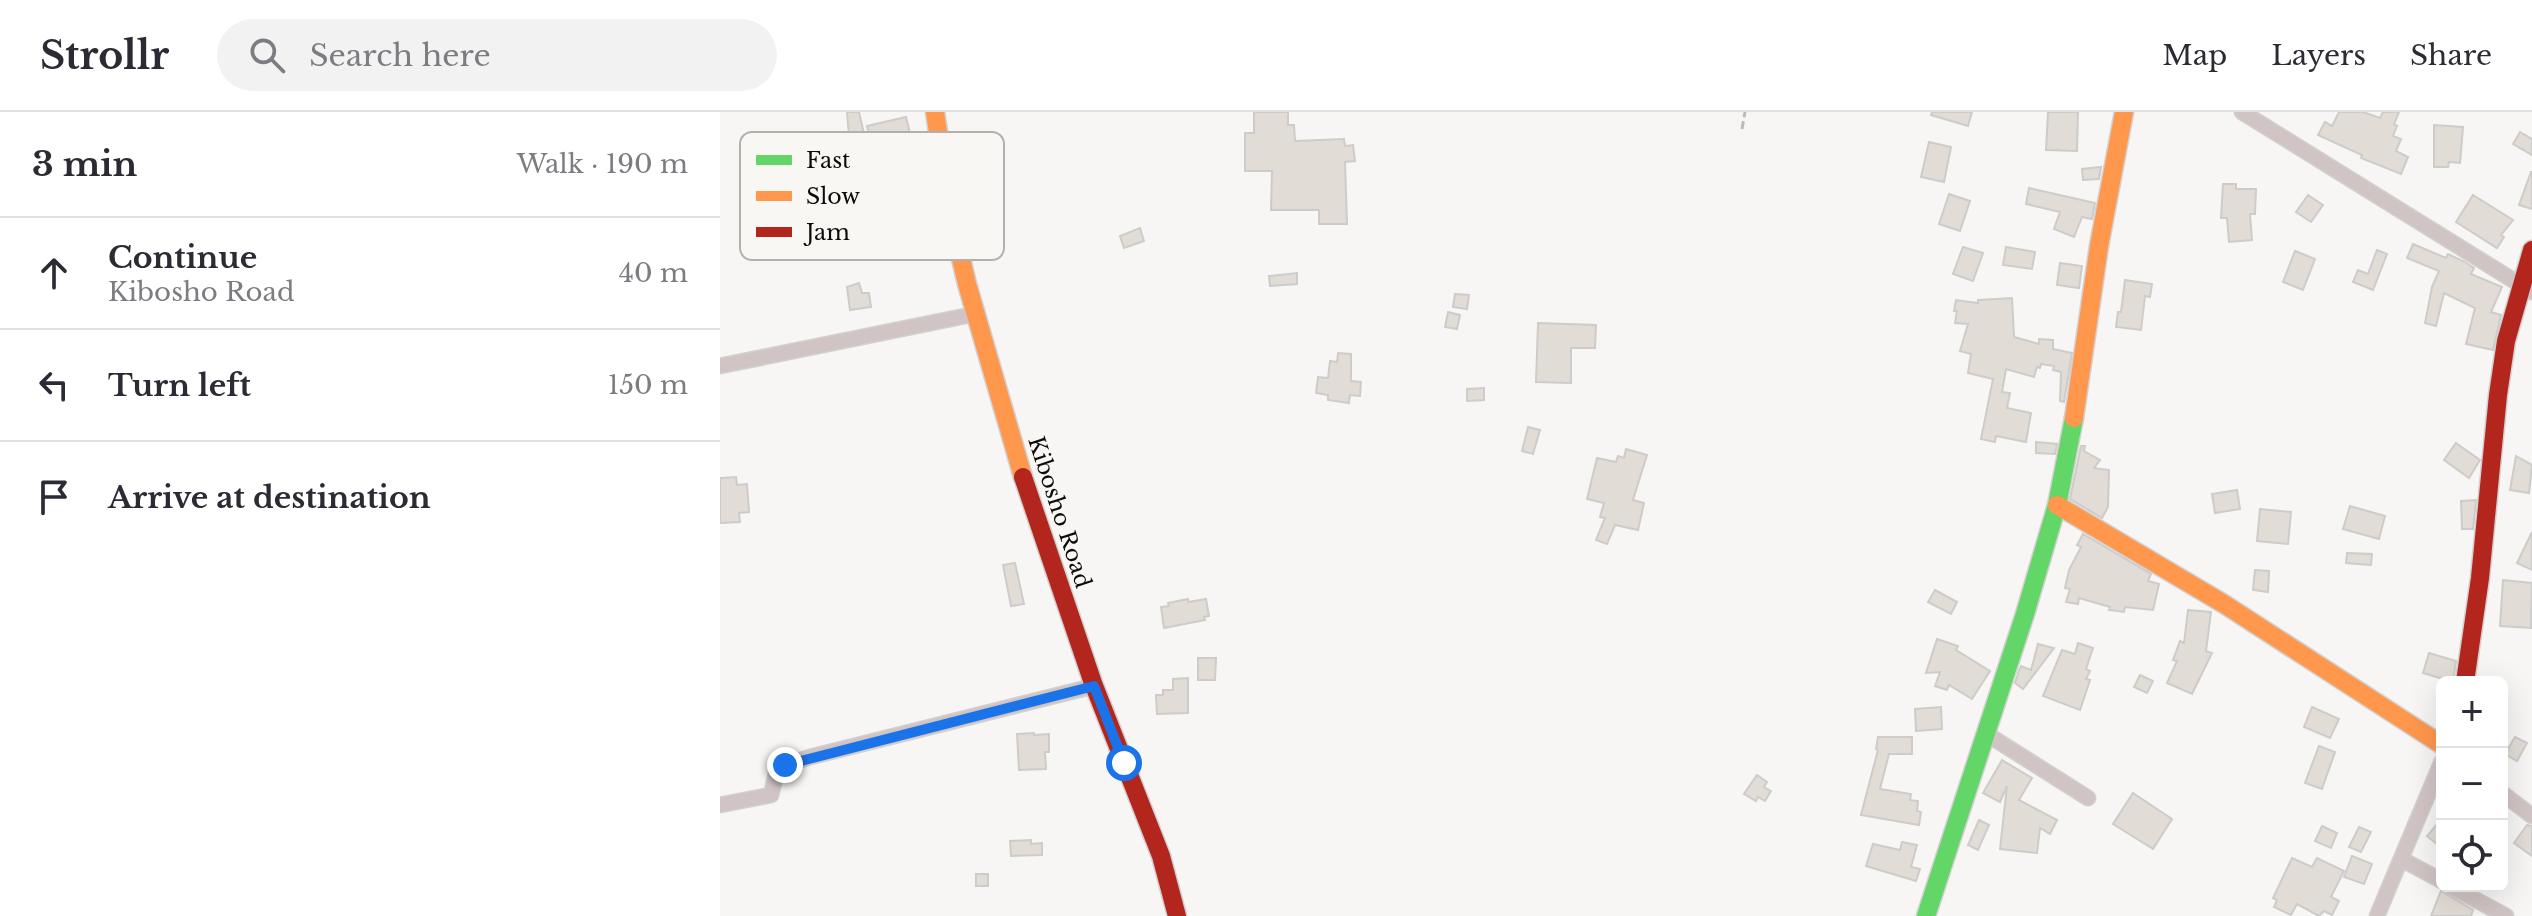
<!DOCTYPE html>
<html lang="en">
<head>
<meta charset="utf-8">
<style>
  body { margin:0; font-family:"Libre Baskerville",serif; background:#f2f2f3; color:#2b2b33 }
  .controls { position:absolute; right:24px; bottom:24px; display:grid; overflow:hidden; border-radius:12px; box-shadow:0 8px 32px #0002 }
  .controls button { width:72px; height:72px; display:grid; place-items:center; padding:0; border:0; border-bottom:2px solid #e1e1e2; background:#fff; color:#2b2b33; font:40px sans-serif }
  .stop { position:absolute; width:24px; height:24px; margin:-18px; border:6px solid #1a73e8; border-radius:50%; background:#fff }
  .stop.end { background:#1a73e8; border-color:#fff; box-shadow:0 2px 8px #0008 }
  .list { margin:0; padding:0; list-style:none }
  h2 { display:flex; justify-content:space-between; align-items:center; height:104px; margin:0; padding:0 32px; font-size:34px }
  h2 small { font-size:26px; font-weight:400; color:#7c7c81 }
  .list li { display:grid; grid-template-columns:52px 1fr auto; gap:24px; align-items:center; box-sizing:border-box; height:112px; padding:0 32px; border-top:2px solid #e1e1e2 }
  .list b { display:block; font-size:30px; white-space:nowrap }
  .list p { margin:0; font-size:26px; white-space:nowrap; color:#7c7c81 }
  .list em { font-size:26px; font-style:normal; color:#7c7c81 }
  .icon { flex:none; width:44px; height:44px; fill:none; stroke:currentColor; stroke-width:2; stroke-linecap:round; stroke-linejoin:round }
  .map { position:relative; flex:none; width:1812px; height:804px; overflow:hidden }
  header { display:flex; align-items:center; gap:48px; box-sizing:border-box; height:112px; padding:0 40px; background:#fff; border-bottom:2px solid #e1e1e2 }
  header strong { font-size:38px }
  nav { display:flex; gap:44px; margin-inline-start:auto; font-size:28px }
  .search { width:560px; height:72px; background:#f2f2f3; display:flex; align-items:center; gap:20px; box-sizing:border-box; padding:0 28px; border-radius:44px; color:#7c7c81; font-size:30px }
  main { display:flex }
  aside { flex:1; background:#fff }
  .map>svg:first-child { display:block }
  .building { fill:#e1dcd5; stroke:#cdcccb; stroke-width:2 }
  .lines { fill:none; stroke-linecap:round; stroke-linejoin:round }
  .street-casing { stroke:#d2d1d0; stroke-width:17 }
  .fast-casing { stroke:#d2d1d0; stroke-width:21 }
  .slow-casing { stroke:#d2d1d0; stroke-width:21 }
  .jam-casing { stroke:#d2d1d0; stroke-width:21 }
  .path { stroke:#c0b9b9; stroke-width:3; stroke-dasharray:8 4; stroke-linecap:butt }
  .street { stroke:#d1c4c4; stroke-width:14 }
  .fast { stroke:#63d668; stroke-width:18 }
  .slow { stroke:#ff974d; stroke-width:18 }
  .jam { stroke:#b3261e; stroke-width:18 }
  .route { stroke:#1a73e8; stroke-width:10 }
  .labels { text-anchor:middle; stroke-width:6; stroke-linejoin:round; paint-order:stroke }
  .street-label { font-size:22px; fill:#0d0c0b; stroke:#f8f7f4 }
  .key { fill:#f8f7f4; stroke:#b2b0ae; stroke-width:2 }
  .key-label { font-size:22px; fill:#0d0c0b }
</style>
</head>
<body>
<header>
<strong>Strollr</strong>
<div class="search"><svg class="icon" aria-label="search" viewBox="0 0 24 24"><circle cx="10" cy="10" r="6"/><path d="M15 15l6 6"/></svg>Search here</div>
<nav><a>Map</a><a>Layers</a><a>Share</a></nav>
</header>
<main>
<aside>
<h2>3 min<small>Walk · 190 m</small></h2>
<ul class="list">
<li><svg class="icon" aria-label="ahead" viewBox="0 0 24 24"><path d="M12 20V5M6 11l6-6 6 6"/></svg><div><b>Continue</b><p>Kibosho Road</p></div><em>40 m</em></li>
<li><svg class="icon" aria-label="left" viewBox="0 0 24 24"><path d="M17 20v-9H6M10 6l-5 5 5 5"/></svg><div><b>Turn left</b></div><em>150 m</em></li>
<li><svg class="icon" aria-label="arrive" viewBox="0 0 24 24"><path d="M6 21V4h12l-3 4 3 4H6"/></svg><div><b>Arrive at destination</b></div></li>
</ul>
</aside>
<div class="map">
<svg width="1812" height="804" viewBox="0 0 1812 804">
  <rect width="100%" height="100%" fill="#f7f6f5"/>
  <g class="building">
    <polygon points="127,0 139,0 144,22 129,24"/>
    <polygon points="534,0 568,0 568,13 574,13 575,29 624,27 625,34 633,33 635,49 625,50 627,112 599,112 599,98 551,98 552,59 525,59 525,21 534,21"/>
    <polygon points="1212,0 1252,0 1248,14 1211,3"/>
    <polygon points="1328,0 1358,0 1357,39 1326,38"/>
    <polygon points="1619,0 1643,0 1660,6 1663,0 1679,0 1674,12 1677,14 1673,24 1681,27 1676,39 1688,45 1681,62 1641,46 1642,43 1598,23 1605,10 1612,14"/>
    <polygon points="186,5 192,30 178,33 179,37 162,40 161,37 153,38 147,14"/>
    <polygon points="1714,13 1743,15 1740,51 1729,50 1728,55 1714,55"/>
    <polygon points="1800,20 1812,27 1812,43 1793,32"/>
    <polygon points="1209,30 1231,35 1224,70 1201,65"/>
    <polygon points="1381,55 1379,67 1363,68 1362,57"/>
    <polygon points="1811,60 1812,60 1812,97 1799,93"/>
    <polygon points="1503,72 1516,72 1516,77 1536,77 1535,102 1530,102 1532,128 1509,130 1507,106 1501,106"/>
    <polygon points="1309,76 1375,91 1372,107 1362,105 1354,125 1334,117 1340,100 1306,92"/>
    <polygon points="1229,82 1250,89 1240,119 1219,112"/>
    <polygon points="1588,83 1603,93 1591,110 1576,100"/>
    <polygon points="1753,83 1793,108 1781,123 1784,125 1777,136 1736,110"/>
    <polygon points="420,116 424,129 404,136 400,124"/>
    <polygon points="1693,132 1726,146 1728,142 1745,150 1754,156 1751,162 1782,175 1771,200 1781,203 1773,238 1746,232 1755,196 1724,181 1716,214 1705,211 1712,175 1719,159 1687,146"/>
    <polygon points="1243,135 1263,141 1253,169 1233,162"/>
    <polygon points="1286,135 1315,140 1312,157 1283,153"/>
    <polygon points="1657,138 1667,142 1653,178 1633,170 1638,158 1648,162"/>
    <polygon points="1575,139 1595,147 1583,178 1563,170"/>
    <polygon points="1340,151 1362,154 1359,176 1337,173"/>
    <polygon points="577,161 577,172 550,174 549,164"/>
    <polygon points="1405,168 1432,172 1430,185 1425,184 1421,218 1396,215 1398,200 1401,200"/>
    <polygon points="139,171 142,181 149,181 151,195 130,198 127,175"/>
    <polygon points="735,182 749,183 747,197 733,195"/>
    <polygon points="1292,186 1294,225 1319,232 1319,227 1333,228 1333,237 1352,241 1344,290 1340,289 1341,260 1333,258 1334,254 1321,252 1320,256 1317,255 1314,265 1286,257 1282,280 1290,281 1287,296 1311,301 1306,330 1276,324 1275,330 1261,327 1273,267 1248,261 1251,242 1240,239 1248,212 1235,211 1237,199 1234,199 1236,188 1258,191 1258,188"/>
    <polygon points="728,200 740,203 737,217 725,215"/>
    <polygon points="818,211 876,213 875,236 851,236 851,271 816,270"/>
    <polygon points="618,241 631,242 631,269 641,270 640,284 630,283 629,291 608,288 608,283 596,281 598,265 608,266 610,249 617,250"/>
    <polygon points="764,276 764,288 747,289 747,277"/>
    <polygon points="808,315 820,318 813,342 802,339"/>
    <polygon points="1316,330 1337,332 1335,342 1316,341"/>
    <polygon points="1736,331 1760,348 1749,366 1724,348"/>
    <polygon points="1361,334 1365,334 1364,339 1380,348 1374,356 1389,358 1388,395 1382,406 1350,387"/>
    <polygon points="906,337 927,343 913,388 924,391 918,418 895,413 887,432 876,428 885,406 880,405 884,391 867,387 877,346 896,350 898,344 904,346"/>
    <polygon points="1796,344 1812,353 1809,381 1790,378"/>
    <polygon points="16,365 17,373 27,372 29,400 19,401 20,410 0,411 0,366"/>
    <polygon points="1517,378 1520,397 1495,401 1492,382"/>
    <polygon points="1756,388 1753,417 1742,417 1741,389"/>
    <polygon points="1630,394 1665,404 1659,427 1623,417"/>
    <polygon points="1540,397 1571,400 1568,432 1537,429"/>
    <polygon points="1812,420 1812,458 1797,451"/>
    <polygon points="1363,422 1431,462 1428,469 1439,472 1433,498 1405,495 1404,500 1389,498 1390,495 1359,486 1358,492 1346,490 1350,477 1345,476 1349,458 1361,435 1357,433"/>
    <polygon points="1627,441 1652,442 1651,453 1626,451"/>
    <polygon points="295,451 304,492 291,494 283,453"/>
    <polygon points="1535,458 1549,459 1548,480 1533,478"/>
    <polygon points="1783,468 1812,471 1811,516 1780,514"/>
    <polygon points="1215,478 1237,490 1231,502 1208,490"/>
    <polygon points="468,487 468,490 486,487 489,504 484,505 485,508 444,516 441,495 449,494 448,491"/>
    <polygon points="1468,498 1491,500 1486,539 1492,541 1472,582 1447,571 1457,549 1453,548 1460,529 1464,531"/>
    <polygon points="1217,527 1238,534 1236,538 1270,559 1252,587 1229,573 1227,578 1215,574 1220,560 1206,561"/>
    <polygon points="1358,531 1373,536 1366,557 1370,559 1366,567 1370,568 1360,598 1323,584 1342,538 1355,542"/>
    <polygon points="1318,532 1334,536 1303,577 1295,571 1299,559 1301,554 1311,558"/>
    <polygon points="1709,541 1736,549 1733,570 1703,561"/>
    <polygon points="478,546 496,546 495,568 478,568"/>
    <polygon points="1420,563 1433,569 1427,581 1414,575"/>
    <polygon points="468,566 468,601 437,602 436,583 443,583 443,578 453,578 453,567"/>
    <polygon points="1221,595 1222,617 1196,619 1195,597"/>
    <polygon points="1592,595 1619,607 1610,626 1584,615"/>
    <polygon points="314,621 314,623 329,622 329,640 325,640 326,657 299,658 297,622"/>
    <polygon points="1158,625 1192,625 1192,642 1169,642 1160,677 1191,682 1190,688 1198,689 1197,699 1201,700 1199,713 1141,703 1158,638 1156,637"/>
    <polygon points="1795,625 1807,631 1797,649 1785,642"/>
    <polygon points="1599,634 1615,640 1602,677 1585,671"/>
    <polygon points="1282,648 1312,666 1299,688 1337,708 1330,722 1320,716 1317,741 1280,737 1287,674 1280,690 1263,681"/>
    <polygon points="1037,663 1047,670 1044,675 1051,679 1045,689 1038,685 1036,689 1024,682"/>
    <polygon points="1413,681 1452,707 1433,737 1393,712"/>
    <polygon points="1722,706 1722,736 1707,724"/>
    <polygon points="1259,708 1269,713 1258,738 1248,733"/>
    <polygon points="1807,713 1812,714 1812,744 1794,731"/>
    <polygon points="1602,714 1617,721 1611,736 1595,729"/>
    <polygon points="1639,715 1651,720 1641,740 1629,735"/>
    <polygon points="311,728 311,732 322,731 322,743 291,744 290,729"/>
    <polygon points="1182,730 1197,733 1191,755 1200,757 1196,769 1146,754 1153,732 1180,738"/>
    <polygon points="1632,744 1652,752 1644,772 1624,765"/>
    <polygon points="1572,746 1592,755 1597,746 1624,759 1611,785 1619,789 1612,803 1604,799 1599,804 1577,792 1571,803 1554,795 1557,788 1553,786"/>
    <rect x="256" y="762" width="12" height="12"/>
    <polygon points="1721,779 1753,798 1751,804 1711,804"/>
  </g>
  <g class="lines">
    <defs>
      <g id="street">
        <polyline points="1522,0 1812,180"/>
        <polyline points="0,254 255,202"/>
        <polyline points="1265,621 1368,686"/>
        <polyline points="1782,681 1812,704"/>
        <polyline points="0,693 51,683 57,658 65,653 90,645 374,574"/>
        <polyline points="1683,748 1722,769"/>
        <polyline points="1730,774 1786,804"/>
        <polyline points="1657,804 1722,649"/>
      </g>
      <polyline id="fast" points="1206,804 1305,502 1337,393 1354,306"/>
      <g id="slow">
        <polyline points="215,0 230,100 247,172 303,365"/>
        <polyline points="1354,306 1379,134 1404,0"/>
        <polyline points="1337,393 1504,492 1722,633"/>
      </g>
      <g id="jam">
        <polyline points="303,365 373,571 441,744 457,804"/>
        <polyline points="1745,570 1760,466 1778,283 1786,229 1812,138"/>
      </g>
    </defs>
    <use href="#street" class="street-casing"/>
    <use href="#fast" class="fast-casing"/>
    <use href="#slow" class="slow-casing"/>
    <use href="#jam" class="jam-casing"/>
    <polyline class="path" points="1022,17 1025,0"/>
    <use href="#street" class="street"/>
    <use href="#fast" class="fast"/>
    <use href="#slow" class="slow"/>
    <use href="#jam" class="jam"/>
  </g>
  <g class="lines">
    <polyline class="route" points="65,653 374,574 404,651"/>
  </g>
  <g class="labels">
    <g class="street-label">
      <text transform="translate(340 400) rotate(72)" y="8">Kibosho Road</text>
    </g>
  </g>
  <rect x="20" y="20" width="264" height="128" rx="12" class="key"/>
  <rect x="36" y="43" width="36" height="10" fill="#63d668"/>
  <rect x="36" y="79" width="36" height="10" fill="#ff974d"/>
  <rect x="36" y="115" width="36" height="10" fill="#b3261e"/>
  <g class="key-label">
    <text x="86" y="56">Fast</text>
    <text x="86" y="92">Slow</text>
    <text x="86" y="128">Jam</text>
  </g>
</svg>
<div class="controls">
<button>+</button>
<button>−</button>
<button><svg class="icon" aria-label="locate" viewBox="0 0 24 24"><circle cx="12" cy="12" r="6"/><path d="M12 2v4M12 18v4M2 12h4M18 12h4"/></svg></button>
</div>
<div class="stop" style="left:404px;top:651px"></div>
<div class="stop end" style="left:65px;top:653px"></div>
</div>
</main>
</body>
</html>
